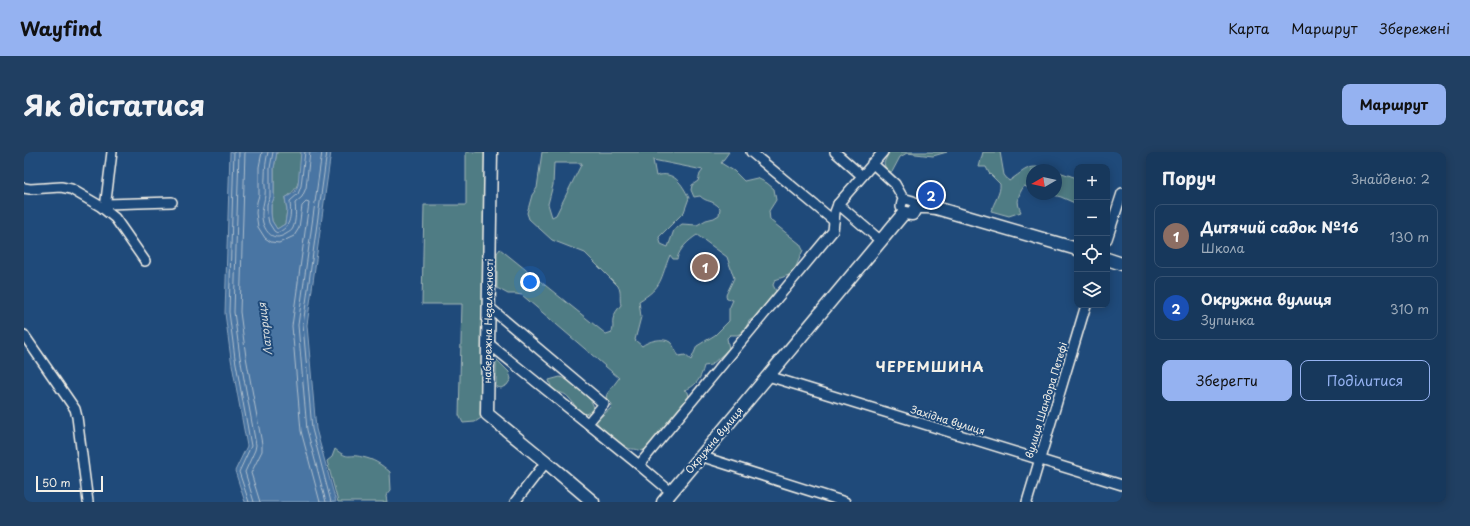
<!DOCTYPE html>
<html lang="uk">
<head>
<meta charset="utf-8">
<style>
  body { margin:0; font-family:"Playpen Sans",sans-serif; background:#203f62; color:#f1f3f6 }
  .controls { position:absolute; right:12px; top:12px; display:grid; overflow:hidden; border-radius:8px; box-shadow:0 2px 10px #0003 }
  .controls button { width:36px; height:36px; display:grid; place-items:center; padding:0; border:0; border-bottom:1px solid #365272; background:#17385c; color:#f1f3f6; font:20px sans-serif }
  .compass { position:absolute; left:1002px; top:12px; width:36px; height:36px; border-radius:50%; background:#17385c; box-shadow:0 2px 10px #0003; rotate:261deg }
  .scale { position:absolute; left:12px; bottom:10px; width:67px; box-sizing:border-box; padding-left:4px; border:2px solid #f4f1e8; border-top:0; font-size:11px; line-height:14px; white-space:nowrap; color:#f4f1e8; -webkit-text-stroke:3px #1f4a7a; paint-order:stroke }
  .you { position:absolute; left:506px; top:130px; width:14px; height:14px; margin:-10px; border:3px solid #fff; border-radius:50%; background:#1a73e8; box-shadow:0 0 0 6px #1a73e833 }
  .badge { display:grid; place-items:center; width:26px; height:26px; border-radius:50%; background:#95b2f1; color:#fff; font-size:13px; font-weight:700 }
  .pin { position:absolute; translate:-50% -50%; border:2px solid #fff; box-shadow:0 1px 4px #0006 }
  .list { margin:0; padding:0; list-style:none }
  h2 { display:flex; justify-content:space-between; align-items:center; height:52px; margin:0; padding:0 16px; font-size:17px }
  h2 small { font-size:13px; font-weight:400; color:#9eacbb }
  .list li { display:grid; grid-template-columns:26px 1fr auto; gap:12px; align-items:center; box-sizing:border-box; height:64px; margin:0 8px 8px; padding:0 8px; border:1px solid #365272; border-radius:8px }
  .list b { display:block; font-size:15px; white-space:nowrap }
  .list p { margin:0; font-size:13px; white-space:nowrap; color:#9eacbb }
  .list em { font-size:13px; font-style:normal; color:#9eacbb }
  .actions { display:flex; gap:8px; padding:12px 16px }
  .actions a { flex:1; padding:9px 0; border:1px solid #95b2f1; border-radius:8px; text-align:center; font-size:14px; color:#95b2f1 }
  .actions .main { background:#95b2f1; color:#111 }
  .icon { flex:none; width:22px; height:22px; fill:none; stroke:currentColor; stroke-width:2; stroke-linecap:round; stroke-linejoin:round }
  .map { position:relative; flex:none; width:1098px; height:350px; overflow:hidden; border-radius:8px }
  header { display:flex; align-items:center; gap:24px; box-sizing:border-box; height:56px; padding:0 20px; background:#95b2f1; color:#111 }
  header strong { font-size:19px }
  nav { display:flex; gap:22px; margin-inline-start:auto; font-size:14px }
  .intro { display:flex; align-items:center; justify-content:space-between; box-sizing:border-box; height:96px; padding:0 24px }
  h1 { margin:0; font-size:28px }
  .button { padding:10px 18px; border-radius:8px; background:#95b2f1; color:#111; font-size:14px; font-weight:700 }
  main { display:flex; gap:24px; padding:0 24px }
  aside { flex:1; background:#17385c; border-radius:8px; box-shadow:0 2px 10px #0003 }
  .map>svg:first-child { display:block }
  .green { fill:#507c84; stroke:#a2b6b6; fill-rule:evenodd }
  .water { fill:#4874a3; stroke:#8da6bf }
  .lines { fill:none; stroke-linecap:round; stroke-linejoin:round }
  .shore { stroke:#afbfcc; stroke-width:1 }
  .street-casing { stroke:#f4f1e8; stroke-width:12 }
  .secondary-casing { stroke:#f4f1e8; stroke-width:15 }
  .street { stroke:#1f4a7a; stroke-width:9 }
  .secondary { stroke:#1f4a7a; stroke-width:12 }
  .labels { text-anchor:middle; stroke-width:4; stroke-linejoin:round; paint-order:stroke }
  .street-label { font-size:10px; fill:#f4f1e8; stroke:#1f4a7a }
  .water-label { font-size:11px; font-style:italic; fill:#dadede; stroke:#1f4a7a }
  .district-label { font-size:14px; font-weight:bold; letter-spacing:1px; fill:#f4f1e8; stroke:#1f4a7a }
</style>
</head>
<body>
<header>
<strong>Wayfind</strong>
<nav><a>Карта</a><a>Маршрут</a><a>Збережені</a></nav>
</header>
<div class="intro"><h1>Як дістатися</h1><a class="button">Маршрут</a></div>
<main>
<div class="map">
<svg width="1098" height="350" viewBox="0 0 1098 350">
  <rect width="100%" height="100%" fill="#1f4a7a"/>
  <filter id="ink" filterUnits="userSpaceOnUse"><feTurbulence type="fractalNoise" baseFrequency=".025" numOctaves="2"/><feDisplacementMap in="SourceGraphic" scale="8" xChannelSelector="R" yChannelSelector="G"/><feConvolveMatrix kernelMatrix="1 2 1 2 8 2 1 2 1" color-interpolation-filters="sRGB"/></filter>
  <g filter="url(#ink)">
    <g class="green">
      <path d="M253,0H277L278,3C276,21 278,36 261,46L263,58L261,72L253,77L248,69L247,61V53L250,46V16Z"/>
      <polygon points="442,0 467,0 463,262 451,270 439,271 435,263 438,152 398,152 400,53 442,53"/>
      <path d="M518,0H705L697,11L710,19L720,29L733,26L743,31L750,37L752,48L745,59L746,68L776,92L779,98L771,117L765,123L751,128L749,133L752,139L738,156L735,163L725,169L720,180L713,183H706L703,186L705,197L687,213L680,214C677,226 672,235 660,238L664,240L665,245L622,297L617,299C612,296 609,298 604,296C596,292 576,277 572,269L587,256L588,252L582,246L583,242L595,226L498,143L492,142H484L473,136V101L476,97L582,182L588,180C590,174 588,172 589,167C590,161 594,157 597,153C595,146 598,141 594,134L561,101L528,88L505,67L503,61L508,43L513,36ZM629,8L679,18L676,22L674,29L668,33L667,38L670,45L676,44C683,51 688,47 696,56L695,63L690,66L682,68L673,73L658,72L650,78L644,95L637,92L635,85L660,60L665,46C658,32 650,18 632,24ZM530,11H558L532,63L528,65L524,52L529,33ZM673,83L703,105L710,126L702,143L703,147L709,148L705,157V169L691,183L673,194L667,208L661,203L655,204C651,200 650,193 646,190C639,185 624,189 618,194L611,188L617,165L615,149C639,135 636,127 646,103L649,107H653C655,97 665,88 673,83Z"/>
      <polygon points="865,0 923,0 909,4 883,1 876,5 868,20 862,18 860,11"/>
      <path d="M959,0H976L980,23L985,29C1003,17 1004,11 1027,18H1008V37L1000,34C994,43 992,50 997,60L985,64L967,59C970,50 977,41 976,32L965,21L962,15H955Z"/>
      <polygon points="1032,19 1053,26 1053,52 1037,45 1026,42 1032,42"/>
      <polygon points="472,207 485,220 487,227 483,233 477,236 472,235"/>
      <path d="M536,225L548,230L567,249L570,255L567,260L561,262C552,258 551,252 545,246C538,237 528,244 525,228Z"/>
      <path d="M311,297C326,309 324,301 338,305C349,307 357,312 366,320L367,338L362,344L363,350H314L303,309L308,305Z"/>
    </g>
    <polygon class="water" points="206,0 253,0 250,16 250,46 247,53 247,61 248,69 253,77 261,72 263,58 261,46 271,40 274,33 277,0 307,0 283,173 292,277 312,350 221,350 211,319 223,294 207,207 201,161"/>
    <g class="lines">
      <g class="shore">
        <polyline points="210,0 205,160 211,206 227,294 215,320 225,350"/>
        <polyline points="215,0 210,160 216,205 232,293 231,298 221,320 230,350"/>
        <polyline points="221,0 216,160 222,205 238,292 238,299 227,321 236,350"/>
        <polyline points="238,0 235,15 235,43 233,50 232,61 234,75 241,86 247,90 255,91 270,84 275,76 278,54 282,50 285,51 268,174 277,279 296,350"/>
        <path d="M244,0C242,8 241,16 241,25C240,31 242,37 241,43C240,53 236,60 239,71C243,83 251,89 262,82C265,80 268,79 269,76C272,69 272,58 271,51L278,45L282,36L286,0"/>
        <path d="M249,0L246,16V45L243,52V61L245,71L250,79L253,81C268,75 267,62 266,49L274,42L277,34L281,0"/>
        <polyline points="298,0 274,173 283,278 302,350"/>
        <polyline points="303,0 279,173 288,277 307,350"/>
      </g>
      <defs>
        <g id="street">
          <polyline points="727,0 810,69"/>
          <polyline points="811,0 838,24"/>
          <polyline points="848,11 871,32 880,48"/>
          <polyline points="0,36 6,37 37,35 47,37 76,54 91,66 121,109"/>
          <polyline points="82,52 148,50"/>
          <polyline points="814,52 859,0"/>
          <polyline points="81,56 88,0"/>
          <polyline points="880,61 877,55 878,50 882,47 889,49 892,55"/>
          <polyline points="1083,87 1098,41"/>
          <polyline points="465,155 580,252 564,271"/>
          <polyline points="0,183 51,257 53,265 64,350"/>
          <polyline points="464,191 615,313 647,340"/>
          <polyline points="744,224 1098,333"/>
          <polyline points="676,304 821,350"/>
          <polyline points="615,313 809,79 811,60 814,52 857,89"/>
          <polyline points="491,350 522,310"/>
          <polyline points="1003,350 1062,153"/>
        </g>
        <g id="secondary">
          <polyline points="467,0 463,262 522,310 569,350"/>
          <polyline points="1083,107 1098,112"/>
          <polyline points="639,350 880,61 888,62 892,55 904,55 912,56 1053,97"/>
        </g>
      </defs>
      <use href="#street" class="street-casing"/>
      <use href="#secondary" class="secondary-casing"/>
      <use href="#street" class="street"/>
      <use href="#secondary" class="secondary"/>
    </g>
  </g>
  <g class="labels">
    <g class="street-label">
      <text transform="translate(464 169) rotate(-89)" y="4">набережна Незалежності</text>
      <text transform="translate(1022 248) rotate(-73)" y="4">вулиця Шандора Петефі</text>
      <text transform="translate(924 268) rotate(17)" y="4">Західна вулиця</text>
      <text transform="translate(690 288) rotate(-50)" y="4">Окружна вулиця</text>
    </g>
    <g class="water-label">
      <text transform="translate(241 177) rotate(-97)" y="4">Латориця</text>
    </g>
    <g class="district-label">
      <text x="906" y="220">ЧЕРЕМШИНА</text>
    </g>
  </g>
</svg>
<div class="controls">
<button>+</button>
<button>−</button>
<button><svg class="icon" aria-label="locate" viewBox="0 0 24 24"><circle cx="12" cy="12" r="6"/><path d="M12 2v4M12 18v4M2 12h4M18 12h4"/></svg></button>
<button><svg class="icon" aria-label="layers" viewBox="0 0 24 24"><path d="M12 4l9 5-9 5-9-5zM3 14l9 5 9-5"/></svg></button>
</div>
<svg class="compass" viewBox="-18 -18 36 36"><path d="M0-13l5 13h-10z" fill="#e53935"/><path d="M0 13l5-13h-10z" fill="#9eacbb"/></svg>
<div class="scale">50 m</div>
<div class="you"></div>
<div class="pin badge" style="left:681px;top:115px;background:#8d6e63">1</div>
<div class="pin badge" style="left:907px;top:43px;background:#1a4fb4">2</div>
</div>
<aside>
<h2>Поруч<small>Знайдено: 2</small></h2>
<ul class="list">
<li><span class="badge" style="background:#8d6e63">1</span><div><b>Дитячий садок №16</b><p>Школа</p></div><em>130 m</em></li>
<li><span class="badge" style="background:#1a4fb4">2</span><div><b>Окружна вулиця</b><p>Зупинка</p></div><em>310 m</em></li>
</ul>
<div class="actions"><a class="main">Зберегти</a><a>Поділитися</a></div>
</aside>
</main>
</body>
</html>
